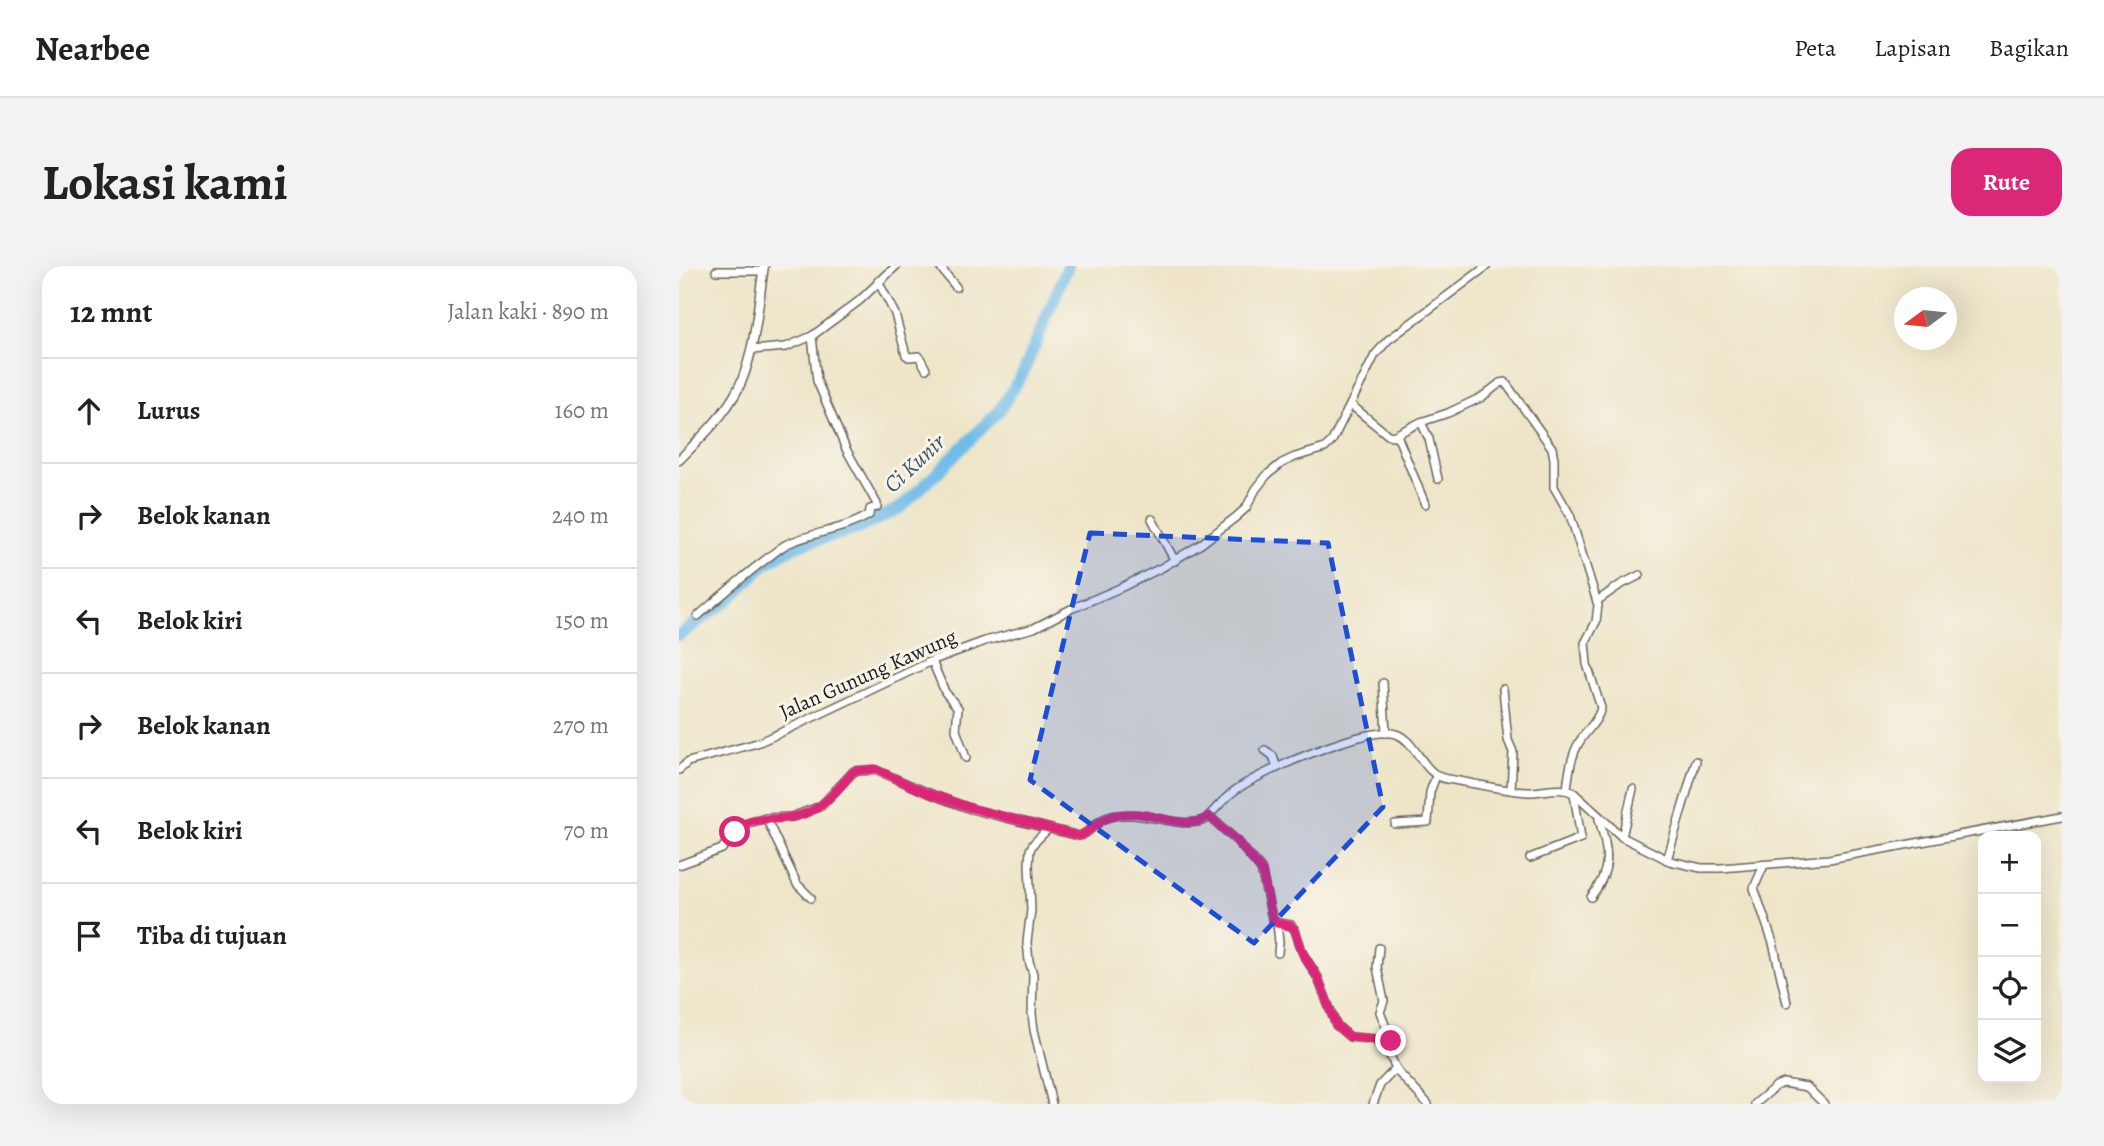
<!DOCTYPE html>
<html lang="id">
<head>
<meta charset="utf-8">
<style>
  body { margin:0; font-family:Alegreya,serif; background:#f2f2f2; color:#222 }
  .controls { position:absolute; right:21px; bottom:21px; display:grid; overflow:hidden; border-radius:14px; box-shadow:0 7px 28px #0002 }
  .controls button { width:63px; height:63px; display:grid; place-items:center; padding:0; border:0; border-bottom:2px solid #e0e0e0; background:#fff; color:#222; font:35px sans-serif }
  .compass { position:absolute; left:1215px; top:21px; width:63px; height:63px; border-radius:50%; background:#fff; box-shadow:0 7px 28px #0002; rotate:255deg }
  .stop { position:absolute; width:21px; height:21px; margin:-16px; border:5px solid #db2777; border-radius:50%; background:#fff }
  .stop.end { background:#db2777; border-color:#fff; box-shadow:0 2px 7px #0008 }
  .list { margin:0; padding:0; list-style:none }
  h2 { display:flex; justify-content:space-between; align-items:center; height:91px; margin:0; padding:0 28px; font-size:30px }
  h2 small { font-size:23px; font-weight:400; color:#767676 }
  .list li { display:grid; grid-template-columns:46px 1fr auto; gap:21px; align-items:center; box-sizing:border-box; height:105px; padding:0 28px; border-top:2px solid #e0e0e0 }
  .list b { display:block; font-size:26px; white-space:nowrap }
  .list em { font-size:23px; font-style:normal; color:#767676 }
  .icon { flex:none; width:38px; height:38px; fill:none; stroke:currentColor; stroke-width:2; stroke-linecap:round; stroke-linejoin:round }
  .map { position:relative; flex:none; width:1383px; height:838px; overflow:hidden; border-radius:21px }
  header { display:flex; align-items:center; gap:42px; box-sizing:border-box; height:98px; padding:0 35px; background:#fff; border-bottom:2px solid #e0e0e0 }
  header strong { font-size:33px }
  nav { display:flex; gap:38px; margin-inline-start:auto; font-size:24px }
  .intro { display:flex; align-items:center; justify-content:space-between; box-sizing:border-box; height:168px; padding:0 42px }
  h1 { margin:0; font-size:49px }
  .button { padding:18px 32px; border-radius:21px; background:#db2777; color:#fff; font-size:24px; font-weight:700 }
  main { display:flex; gap:42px; padding:0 42px }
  aside { flex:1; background:#fff; border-radius:21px; box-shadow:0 7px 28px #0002 }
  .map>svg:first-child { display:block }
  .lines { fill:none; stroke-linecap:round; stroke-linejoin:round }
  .river { stroke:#6fbce9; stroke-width:12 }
  .minor-casing { stroke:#666258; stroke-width:10 }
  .tertiary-casing { stroke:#666258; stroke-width:11 }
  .minor { stroke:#fff; stroke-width:7 }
  .tertiary { stroke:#fff; stroke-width:8 }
  .route { stroke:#db2777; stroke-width:9 }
  .marked { fill:#1d4ed8; fill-opacity:0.2; stroke:#1d4ed8; stroke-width:5; stroke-dasharray:14 9; stroke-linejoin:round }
  .labels { text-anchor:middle; stroke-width:6; stroke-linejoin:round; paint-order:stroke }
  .street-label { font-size:21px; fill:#1c1c1c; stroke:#f7f3e8 }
  .water-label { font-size:23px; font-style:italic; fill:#395464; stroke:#f7f3e8 }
</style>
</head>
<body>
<header>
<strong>Nearbee</strong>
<nav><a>Peta</a><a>Lapisan</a><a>Bagikan</a></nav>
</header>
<div class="intro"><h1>Lokasi kami</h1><a class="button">Rute</a></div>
<main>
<aside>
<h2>12 mnt<small>Jalan kaki · 890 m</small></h2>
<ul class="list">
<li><svg class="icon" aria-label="ahead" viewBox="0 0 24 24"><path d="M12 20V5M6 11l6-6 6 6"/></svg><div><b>Lurus</b></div><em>160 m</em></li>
<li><svg class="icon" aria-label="right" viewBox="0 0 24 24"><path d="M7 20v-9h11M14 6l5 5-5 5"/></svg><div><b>Belok kanan</b></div><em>240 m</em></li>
<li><svg class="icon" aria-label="left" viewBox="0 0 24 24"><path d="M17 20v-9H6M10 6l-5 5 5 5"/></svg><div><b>Belok kiri</b></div><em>150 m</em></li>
<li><svg class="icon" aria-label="right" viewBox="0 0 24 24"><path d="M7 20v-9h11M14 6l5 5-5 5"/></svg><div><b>Belok kanan</b></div><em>270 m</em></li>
<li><svg class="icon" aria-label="left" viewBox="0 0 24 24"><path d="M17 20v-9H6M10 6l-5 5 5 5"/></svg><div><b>Belok kiri</b></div><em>70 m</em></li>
<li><svg class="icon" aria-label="arrive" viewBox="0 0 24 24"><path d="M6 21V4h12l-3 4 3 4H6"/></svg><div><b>Tiba di tujuan</b></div></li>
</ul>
</aside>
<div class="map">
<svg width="1383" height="838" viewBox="0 0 1383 838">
  <rect width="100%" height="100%" fill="#f7f3e8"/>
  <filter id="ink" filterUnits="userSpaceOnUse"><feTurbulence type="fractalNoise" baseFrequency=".0143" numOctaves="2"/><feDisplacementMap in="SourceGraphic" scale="14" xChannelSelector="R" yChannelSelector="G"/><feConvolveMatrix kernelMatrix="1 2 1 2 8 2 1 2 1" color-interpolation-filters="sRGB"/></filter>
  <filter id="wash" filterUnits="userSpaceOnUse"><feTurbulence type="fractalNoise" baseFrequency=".00686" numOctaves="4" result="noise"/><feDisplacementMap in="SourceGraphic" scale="28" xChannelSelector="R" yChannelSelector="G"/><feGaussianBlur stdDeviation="1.57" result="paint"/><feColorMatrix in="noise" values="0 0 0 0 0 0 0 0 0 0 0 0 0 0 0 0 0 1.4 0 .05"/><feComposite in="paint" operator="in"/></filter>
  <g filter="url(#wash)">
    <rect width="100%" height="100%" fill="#eee5c8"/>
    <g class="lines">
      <polyline class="river" points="0,369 52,332 87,297 116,280 178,263 221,242 259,206 320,145 344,107 389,0"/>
    </g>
  </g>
  <g filter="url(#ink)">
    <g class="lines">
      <defs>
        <g id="minor">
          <polyline points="260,0 277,21"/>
          <polyline points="37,5 84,5"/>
          <polyline points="199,15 216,48 227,89 230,91 240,90 247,103"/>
          <polyline points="72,84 107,81 133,70 180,35 217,0"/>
          <path d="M672,139L709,169L714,170L742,156L769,147L803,131L821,117L826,116L873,182L875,193V221L891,249L919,339L917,356L906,377L908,398L922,442C919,455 908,464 901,475C892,489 890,507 888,523"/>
          <polyline points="742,156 750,173 759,213"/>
          <polyline points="718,169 746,238"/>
          <polyline points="473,253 496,295"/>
          <polyline points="918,335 941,319 961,309"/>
          <path d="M19,350C41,331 63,311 86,294C93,289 100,282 108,278C135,266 165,264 190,249L191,243L198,241V238L167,183L138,115L133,70"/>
          <polyline points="253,395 266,426 279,442 277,464 287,492"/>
          <polyline points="704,417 707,467"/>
          <polyline points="824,423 829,474 834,486 832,524"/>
          <polyline points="586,484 594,490 598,502"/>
          <polyline points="0,504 9,496 78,477 103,466 257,393 306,375 355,362 392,343 441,322 484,301 522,278 557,251 567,242 577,223 588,209 603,197 616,191 646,182 653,175 696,89 709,74 724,63 808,0"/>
          <polyline points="530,550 558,575 582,603 593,652 598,657 612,659 616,664 624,688 639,712 657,759 671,771 695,773 710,788 719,806 749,838"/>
          <polyline points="87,552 118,618 132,632"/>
          <polyline points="716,558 749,556 751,526 757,510"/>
          <polyline points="369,563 354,578 351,584 350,598 352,644 348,676 350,695 354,708 353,748 355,764 373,838"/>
          <polyline points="943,571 954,523"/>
          <polyline points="851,592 902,572 895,528"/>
          <polyline points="988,594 1017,495"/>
          <path d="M0,599L43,583L58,562L63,559L87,552L113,551L142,540L175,505L196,504L257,530L292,543L400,570C411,567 416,556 427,552C432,550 438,549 443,549C470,546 499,563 526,554C537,543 547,529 561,521C587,504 689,459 717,468C738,475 743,509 768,513C794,517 821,524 848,526C864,527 879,519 895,527L943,571L991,595L1022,602H1042L1150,593L1383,550"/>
          <polyline points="1085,599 1075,622 1094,677 1108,737"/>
          <path d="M912,631C934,602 929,586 920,553"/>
          <polyline points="598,657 600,676 599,687"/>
          <polyline points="700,682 698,701 705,735 701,746 712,774 711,776 702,780"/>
          <polyline points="694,838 701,819 717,802"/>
          <polyline points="1076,838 1097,820 1104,817 1128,821 1145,838"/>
        </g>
        <path id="tertiary" d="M0,194C21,173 45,150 59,123C76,90 79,37 85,0"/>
      </defs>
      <use href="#minor" class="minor-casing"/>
      <use href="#tertiary" class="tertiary-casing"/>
      <use href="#minor" class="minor"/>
      <use href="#tertiary" class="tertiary"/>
    </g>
  </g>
  <g class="lines" filter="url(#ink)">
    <path class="route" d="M56,566C67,549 96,555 113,551C144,546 155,526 175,505L196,503L246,526L292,542L400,570C408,568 411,562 418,558C429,549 446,547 460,548C480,550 512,565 530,550L558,575L583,605L593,652L598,657L612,660L616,664L624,688L639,712L657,759L671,771L695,773L702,780L712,775"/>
  </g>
  <path class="marked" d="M411,267L649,277L704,541L575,677L351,514Z"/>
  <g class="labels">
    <g class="street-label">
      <text transform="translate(189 408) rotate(-24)" y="7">Jalan Gunung Kawung</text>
    </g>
    <g class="water-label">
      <text transform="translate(235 197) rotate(-43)" y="8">Ci Kunir</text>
    </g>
  </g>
</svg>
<div class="controls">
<button>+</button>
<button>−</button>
<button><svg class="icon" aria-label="locate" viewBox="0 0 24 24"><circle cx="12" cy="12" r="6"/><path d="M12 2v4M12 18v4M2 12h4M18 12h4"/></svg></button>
<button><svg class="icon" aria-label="layers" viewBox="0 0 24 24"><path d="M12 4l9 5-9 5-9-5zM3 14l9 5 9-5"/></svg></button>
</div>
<svg class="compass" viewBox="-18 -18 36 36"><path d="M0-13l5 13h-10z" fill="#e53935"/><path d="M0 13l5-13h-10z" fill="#767676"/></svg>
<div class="stop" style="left:56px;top:566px"></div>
<div class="stop end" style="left:712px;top:775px"></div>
</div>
</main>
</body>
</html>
